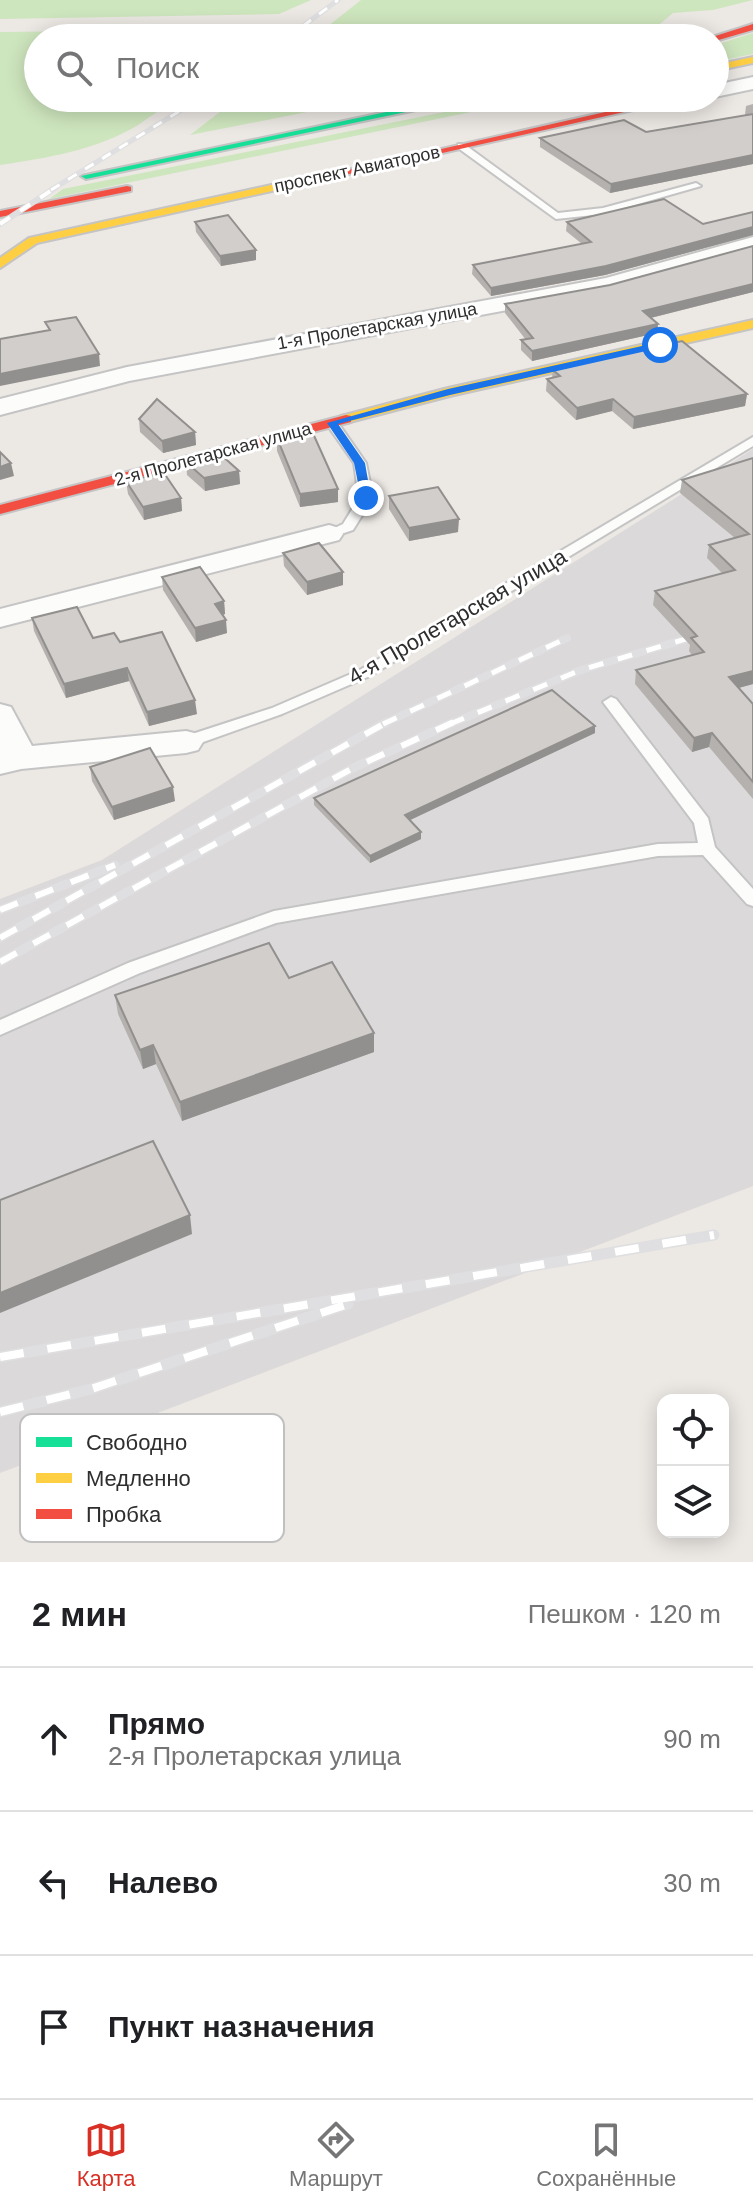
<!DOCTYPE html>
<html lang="ru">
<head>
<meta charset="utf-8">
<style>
  body { margin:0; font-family:Helvetica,sans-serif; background:#f6f6f6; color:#202124 }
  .controls { position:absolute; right:24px; bottom:24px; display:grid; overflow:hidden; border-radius:16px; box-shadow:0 4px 20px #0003 }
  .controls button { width:72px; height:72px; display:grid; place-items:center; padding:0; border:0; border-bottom:2px solid #e0e0e0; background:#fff; color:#202124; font:40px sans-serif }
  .stop { position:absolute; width:24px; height:24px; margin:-18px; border:6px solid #1a73e8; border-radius:50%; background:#fff }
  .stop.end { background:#1a73e8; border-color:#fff; box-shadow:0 2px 8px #0008 }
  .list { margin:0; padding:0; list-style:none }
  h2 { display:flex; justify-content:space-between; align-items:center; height:104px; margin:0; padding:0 32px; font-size:34px }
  h2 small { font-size:26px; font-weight:400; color:#757577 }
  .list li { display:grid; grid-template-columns:52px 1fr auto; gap:24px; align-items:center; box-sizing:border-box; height:144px; padding:0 32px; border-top:2px solid #e0e0e0 }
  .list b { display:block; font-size:30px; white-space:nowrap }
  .list p { margin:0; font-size:26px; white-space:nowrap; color:#757577 }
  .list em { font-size:26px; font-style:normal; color:#757577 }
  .icon { flex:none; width:44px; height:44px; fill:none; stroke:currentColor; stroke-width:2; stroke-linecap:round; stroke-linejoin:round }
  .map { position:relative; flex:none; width:753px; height:1562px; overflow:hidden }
  .search { position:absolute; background:#fff; box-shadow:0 4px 20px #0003; left:24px; right:24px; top:24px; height:88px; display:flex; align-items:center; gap:20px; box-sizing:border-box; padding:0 28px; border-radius:44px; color:#757577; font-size:30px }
  .sheet { height:536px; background:#fff }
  nav { display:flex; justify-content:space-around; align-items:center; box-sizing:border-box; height:112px; border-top:2px solid #e0e0e0; background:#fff; font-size:22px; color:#757577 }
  nav a { display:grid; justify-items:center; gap:4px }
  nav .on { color:#d93025 }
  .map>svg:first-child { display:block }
  .industrial { fill:#dcd9db }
  .green { fill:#cee6be }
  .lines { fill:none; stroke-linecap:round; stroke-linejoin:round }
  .lane-casing { stroke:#c5c4c5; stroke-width:4 }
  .street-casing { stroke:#c5c4c5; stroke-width:4 }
  .fast-casing { stroke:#c5c4c5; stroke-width:4 }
  .slow-casing { stroke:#c5c4c5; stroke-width:4 }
  .jam-casing { stroke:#c5c4c5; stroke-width:4 }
  .lane { fill:#fcfcfb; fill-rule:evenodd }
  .street { fill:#fcfcfb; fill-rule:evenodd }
  .fast { fill:#16e098; fill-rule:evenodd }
  .slow { fill:#ffcf43; fill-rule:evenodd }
  .jam { fill:#f24e42; fill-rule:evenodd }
  .rail-far4-casing { stroke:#dfdfe1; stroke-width:5 }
  .rail-far3-casing { stroke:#dfdfe1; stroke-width:6 }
  .rail-far2-casing { stroke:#dfdfe1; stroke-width:8 }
  .rail-far1-casing { stroke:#dfdfe1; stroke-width:9 }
  .rail-casing { stroke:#dfdfe1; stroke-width:11 }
  .rail-far4 { stroke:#fff; stroke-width:3; stroke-dasharray:10; stroke-linecap:butt }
  .rail-far3 { stroke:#fff; stroke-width:4; stroke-dasharray:12; stroke-linecap:butt }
  .rail-far2 { stroke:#fff; stroke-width:5; stroke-dasharray:15; stroke-linecap:butt }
  .rail-far1 { stroke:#fff; stroke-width:6; stroke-dasharray:19; stroke-linecap:butt }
  .rail { stroke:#fff; stroke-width:8; stroke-dasharray:24; stroke-linecap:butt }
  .wall { fill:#b4b1af }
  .shaded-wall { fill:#92908e }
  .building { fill:#d1cecb; stroke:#92908e; stroke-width:2 }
  .route { fill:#1a73e8 }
  .labels { text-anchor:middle; stroke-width:6; stroke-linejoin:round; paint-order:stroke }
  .far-street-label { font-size:18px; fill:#2e2e2e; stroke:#fff }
  .street-label { font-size:22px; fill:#2e2e2e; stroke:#fff }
  .key { fill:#fff; stroke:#c0c0c0; stroke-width:2 }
  .key-label { font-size:22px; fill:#2e2e2e }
</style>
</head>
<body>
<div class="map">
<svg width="753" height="1562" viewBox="0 0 753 1562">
  <rect width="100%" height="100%" fill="#ece8e4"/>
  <polygon class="industrial" points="753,449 753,1186 0,1473 0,899 102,860"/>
  <g class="green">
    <polygon points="0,0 311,0 279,14 0,19"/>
    <polygon points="361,0 753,0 713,10 673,13 654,29 631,38 313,38"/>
    <path d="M98,31L92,38H38V98H181C165,105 153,115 138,125C97,150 47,158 0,165V32Z"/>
    <polygon points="753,33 753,54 715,62 715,45"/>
    <polygon points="238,98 378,98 190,135"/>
    <polygon points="514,98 539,98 49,199 63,189"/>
  </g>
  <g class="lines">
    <defs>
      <g id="lane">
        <polygon points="458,144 464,144 558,213 603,208 696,183 701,186 603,214 556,219 458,148"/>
        <polygon points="332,419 336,420 366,463 373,498 353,530 329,538 322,534 343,524 359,498 354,463 326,423"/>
        <polygon points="753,437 753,446 370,676 282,714 192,746 180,746 178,742 180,738 272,708 360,670"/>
        <polygon points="611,697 616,699 708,818 715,847 753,889 753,906 747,904 703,855 658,856 276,923 140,973 0,1035 0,1020 128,963 274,911 658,844 698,843 694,823 603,702"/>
      </g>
      <g id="street">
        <polygon points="753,77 753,89 715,97 715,85"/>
        <polygon points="753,237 753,251 608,291 129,381 0,415 0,399 127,367 606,278"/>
        <polygon points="329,525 339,528 343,534 339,540 0,627 0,609"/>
        <polygon points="0,704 11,707 32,746 186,731 198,734 203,742 198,750 186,753 21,769 0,774"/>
      </g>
      <polygon id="fast" points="453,98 473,98 86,179 81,176"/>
      <g id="slow">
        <polygon points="753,57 753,63 715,71 715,65"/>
        <polygon points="340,170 344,171 344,175 37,243 0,268 0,258 29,238"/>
        <polygon points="753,320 753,328 450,396 346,423 339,419 341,416 448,388"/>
      </g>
      <g id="jam">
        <polygon points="753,24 753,30 715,41 715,38 709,38"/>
        <polygon points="667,98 686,98 340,176 335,173"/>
        <polygon points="127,186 131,187 131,191 0,217 0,211"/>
        <polygon points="346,415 351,416 351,422 0,514 0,505"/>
      </g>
    </defs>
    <use href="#lane" class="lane-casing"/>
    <use href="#street" class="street-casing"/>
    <use href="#fast" class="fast-casing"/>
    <use href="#slow" class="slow-casing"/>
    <use href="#jam" class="jam-casing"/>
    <use href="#lane" class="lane"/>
    <use href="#street" class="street"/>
    <use href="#fast" class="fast"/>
    <use href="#slow" class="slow"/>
    <use href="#jam" class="jam"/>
    <defs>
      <g id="rail-far4">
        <polyline points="287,38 338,0"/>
        <polyline points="51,190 201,98"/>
      </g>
      <polyline id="rail-far3" points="0,224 55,188"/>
      <g id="rail-far2">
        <polyline points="383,724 567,638"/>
        <polyline points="450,724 581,670 753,619"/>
      </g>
      <g id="rail-far1">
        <polyline points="0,910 115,865"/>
        <polyline points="0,938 387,722"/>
        <polyline points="0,962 353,768 454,722"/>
      </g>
      <g id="rail">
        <polyline points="0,1357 714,1235"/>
        <polyline points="0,1412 91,1389 348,1304"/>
      </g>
    </defs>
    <use href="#rail-far4" class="rail-far4-casing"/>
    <use href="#rail-far3" class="rail-far3-casing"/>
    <use href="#rail-far2" class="rail-far2-casing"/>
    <use href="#rail-far1" class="rail-far1-casing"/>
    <use href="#rail" class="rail-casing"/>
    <use href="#rail-far4" class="rail-far4"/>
    <use href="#rail-far3" class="rail-far3"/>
    <use href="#rail-far2" class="rail-far2"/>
    <use href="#rail-far1" class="rail-far1"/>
    <use href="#rail" class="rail"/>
  </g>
  <g class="wall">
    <polygon points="753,104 753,164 610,193 540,147 540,138 646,132 745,115 746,106"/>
    <polygon points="753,212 753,235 605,275 491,296 472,274 473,265 582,244 566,231 567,222 703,224"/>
    <polygon points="195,222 256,260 221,266 196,232"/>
    <polygon points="610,285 753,292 651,318 658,324 657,333 532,361 521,350 521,340 526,340 505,313 505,304"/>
    <polygon points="553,370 747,394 745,406 633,429 612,411 576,420 546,391 547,379 552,378"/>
    <polygon points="139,419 195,432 196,445 163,453 140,432"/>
    <polygon points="277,438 338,489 338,502 300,507 277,451"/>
    <polygon points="753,458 753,684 739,688 753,704 753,799 709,747 692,752 635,684 636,670 692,655 689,651 690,645 653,605 655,591 723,574 707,558 709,545 735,538 680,493 682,480"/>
    <polygon points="186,462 239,471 240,484 205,491 187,475"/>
    <polygon points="126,481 181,498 182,511 144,520 128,494"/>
    <polygon points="389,496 458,532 409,541 389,509"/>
    <polygon points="283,553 343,572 343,585 307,595 284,566"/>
    <polygon points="162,577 224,601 225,614 223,615 227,633 196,642 163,590"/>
    <polygon points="32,618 93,638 120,642 197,714 149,726 129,681 66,698 34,631"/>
    <polygon points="595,726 595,733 409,820 421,832 421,839 370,863 314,805 314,798"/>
    <polygon points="90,767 175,801 114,820 92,781"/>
    <polygon points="289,978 374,1052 182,1121 156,1064 143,1069 118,1014 115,995"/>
  </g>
  <g class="shaded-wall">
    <polygon points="753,155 753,164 610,193 611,184"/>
    <polygon points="753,227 753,235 605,275 491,296 491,288"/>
    <polygon points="256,250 256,260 221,266 220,256"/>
    <polygon points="753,284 753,292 642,320 643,311"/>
    <polygon points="658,324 657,333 532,361 532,351"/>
    <polygon points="99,354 100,366 0,386 0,374"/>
    <polygon points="747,394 745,406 633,429 634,417"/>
    <polygon points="613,399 612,411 576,420 577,408"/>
    <polygon points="195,432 196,445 163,453 162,441"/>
    <polygon points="11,463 14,476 0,480 0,467"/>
    <polygon points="239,471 240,484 205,491 204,478"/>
    <polygon points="338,489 338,502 300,507 300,494"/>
    <polygon points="181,498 182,511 144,520 143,507"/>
    <polygon points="459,519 458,532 409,541 409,528"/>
    <polygon points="343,572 343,585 307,595 307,582"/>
    <polygon points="224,601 225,614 216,617 215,604"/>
    <polygon points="226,620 227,633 196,642 195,628"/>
    <polygon points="127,668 129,681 66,698 64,684"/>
    <polygon points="753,671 753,684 727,691 729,677"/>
    <polygon points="195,700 197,714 149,726 147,712"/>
    <polygon points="595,726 595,733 404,823 405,815"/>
    <polygon points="712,733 709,747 692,752 694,738"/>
    <polygon points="173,787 175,801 114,820 112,807"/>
    <polygon points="421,832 421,839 370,863 370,856"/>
    <polygon points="374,1033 374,1052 182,1121 180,1102"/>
    <polygon points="153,1045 156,1064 143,1069 140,1050"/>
    <polygon points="190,1215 192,1234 0,1313 0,1293"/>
  </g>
  <g class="building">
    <polygon points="753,114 753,155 611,184 540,138 624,120 646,132"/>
    <polygon points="664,199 703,224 753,212 753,227 606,266 491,288 473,265 591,242 567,222"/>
    <polygon points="228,215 256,250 220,256 195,222"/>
    <polygon points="753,246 753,284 643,311 658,324 532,351 521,340 533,338 505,304 610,285"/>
    <polygon points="76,317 99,354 0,374 0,339 50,330 45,322"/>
    <polygon points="682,341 747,394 634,417 613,399 577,408 547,379 560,376 553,370"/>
    <polygon points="157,399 195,432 162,441 139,419"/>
    <polygon points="311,429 338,489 300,494 277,438"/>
    <polygon points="0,452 11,463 0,467"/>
    <polygon points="219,453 239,471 204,478 186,462"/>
    <polygon points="753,458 753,671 729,677 753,704 753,782 712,733 694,738 636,670 704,652 691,638 697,636 655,591 735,570 709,545 749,534 682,480"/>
    <polygon points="164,473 181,498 143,507 126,481"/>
    <polygon points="438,487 459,519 409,528 389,496"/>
    <polygon points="319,543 343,572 307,582 283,553"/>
    <polygon points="200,567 224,601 215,604 226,620 195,628 162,577"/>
    <polygon points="77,607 93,638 114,633 120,642 162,632 195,700 147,712 127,668 64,684 32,618"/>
    <polygon points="552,690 595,726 405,815 421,832 370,856 314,798"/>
    <polygon points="150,748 173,787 112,807 90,767"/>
    <polygon points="269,943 289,978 332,962 374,1033 180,1102 153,1045 140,1050 115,995"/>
    <polygon points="153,1141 190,1215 0,1293 0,1200"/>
  </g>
  <polygon class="route" points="660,342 664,347 450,395 338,424 365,463 371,498 366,502 361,498 354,463 327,423 448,389"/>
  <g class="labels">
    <g class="far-street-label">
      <text transform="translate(357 169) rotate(-12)" y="6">проспект Авиаторов</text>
      <text transform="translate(377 326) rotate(-10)" y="6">1-я Пролетарская улица</text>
      <text transform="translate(213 454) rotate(-15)" y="6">2-я Пролетарская улица</text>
    </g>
    <g class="street-label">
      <text transform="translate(457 616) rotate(-30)" y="8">4-я Пролетарская улица</text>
    </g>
  </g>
  <rect x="20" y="1414" width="264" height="128" rx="12" class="key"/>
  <rect x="36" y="1437" width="36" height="10" fill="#16e098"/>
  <rect x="36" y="1473" width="36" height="10" fill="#ffcf43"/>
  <rect x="36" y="1509" width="36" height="10" fill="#f24e42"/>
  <g class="key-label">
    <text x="86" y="1450">Свободно</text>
    <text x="86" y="1486">Медленно</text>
    <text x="86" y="1522">Пробка</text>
  </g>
</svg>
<div class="controls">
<button><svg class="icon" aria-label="locate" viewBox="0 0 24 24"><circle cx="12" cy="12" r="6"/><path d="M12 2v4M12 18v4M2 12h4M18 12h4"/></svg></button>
<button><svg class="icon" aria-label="layers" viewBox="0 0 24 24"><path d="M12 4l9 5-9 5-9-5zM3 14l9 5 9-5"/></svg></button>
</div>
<div class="stop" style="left:660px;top:345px"></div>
<div class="stop end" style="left:366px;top:498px"></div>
<div class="search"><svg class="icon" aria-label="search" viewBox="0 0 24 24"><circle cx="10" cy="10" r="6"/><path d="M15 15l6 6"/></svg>Поиск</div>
</div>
<section class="sheet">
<h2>2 мин<small>Пешком · 120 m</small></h2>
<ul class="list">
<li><svg class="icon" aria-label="ahead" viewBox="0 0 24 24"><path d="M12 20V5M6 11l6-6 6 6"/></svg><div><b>Прямо</b><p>2-я Пролетарская улица</p></div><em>90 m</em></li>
<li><svg class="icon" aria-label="left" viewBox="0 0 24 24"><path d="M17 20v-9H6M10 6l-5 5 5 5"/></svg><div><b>Налево</b></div><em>30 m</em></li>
<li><svg class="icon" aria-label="arrive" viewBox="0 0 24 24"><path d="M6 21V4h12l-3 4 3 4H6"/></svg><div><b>Пункт назначения</b></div></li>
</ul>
</section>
<nav>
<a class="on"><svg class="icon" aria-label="map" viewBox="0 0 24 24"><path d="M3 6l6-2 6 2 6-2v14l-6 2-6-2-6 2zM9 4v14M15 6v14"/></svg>Карта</a>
<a><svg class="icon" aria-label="directions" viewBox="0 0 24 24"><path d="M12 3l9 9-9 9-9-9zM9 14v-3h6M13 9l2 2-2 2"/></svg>Маршрут</a>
<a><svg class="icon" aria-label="saved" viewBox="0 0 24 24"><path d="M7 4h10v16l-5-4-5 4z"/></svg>Сохранённые</a>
</nav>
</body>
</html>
